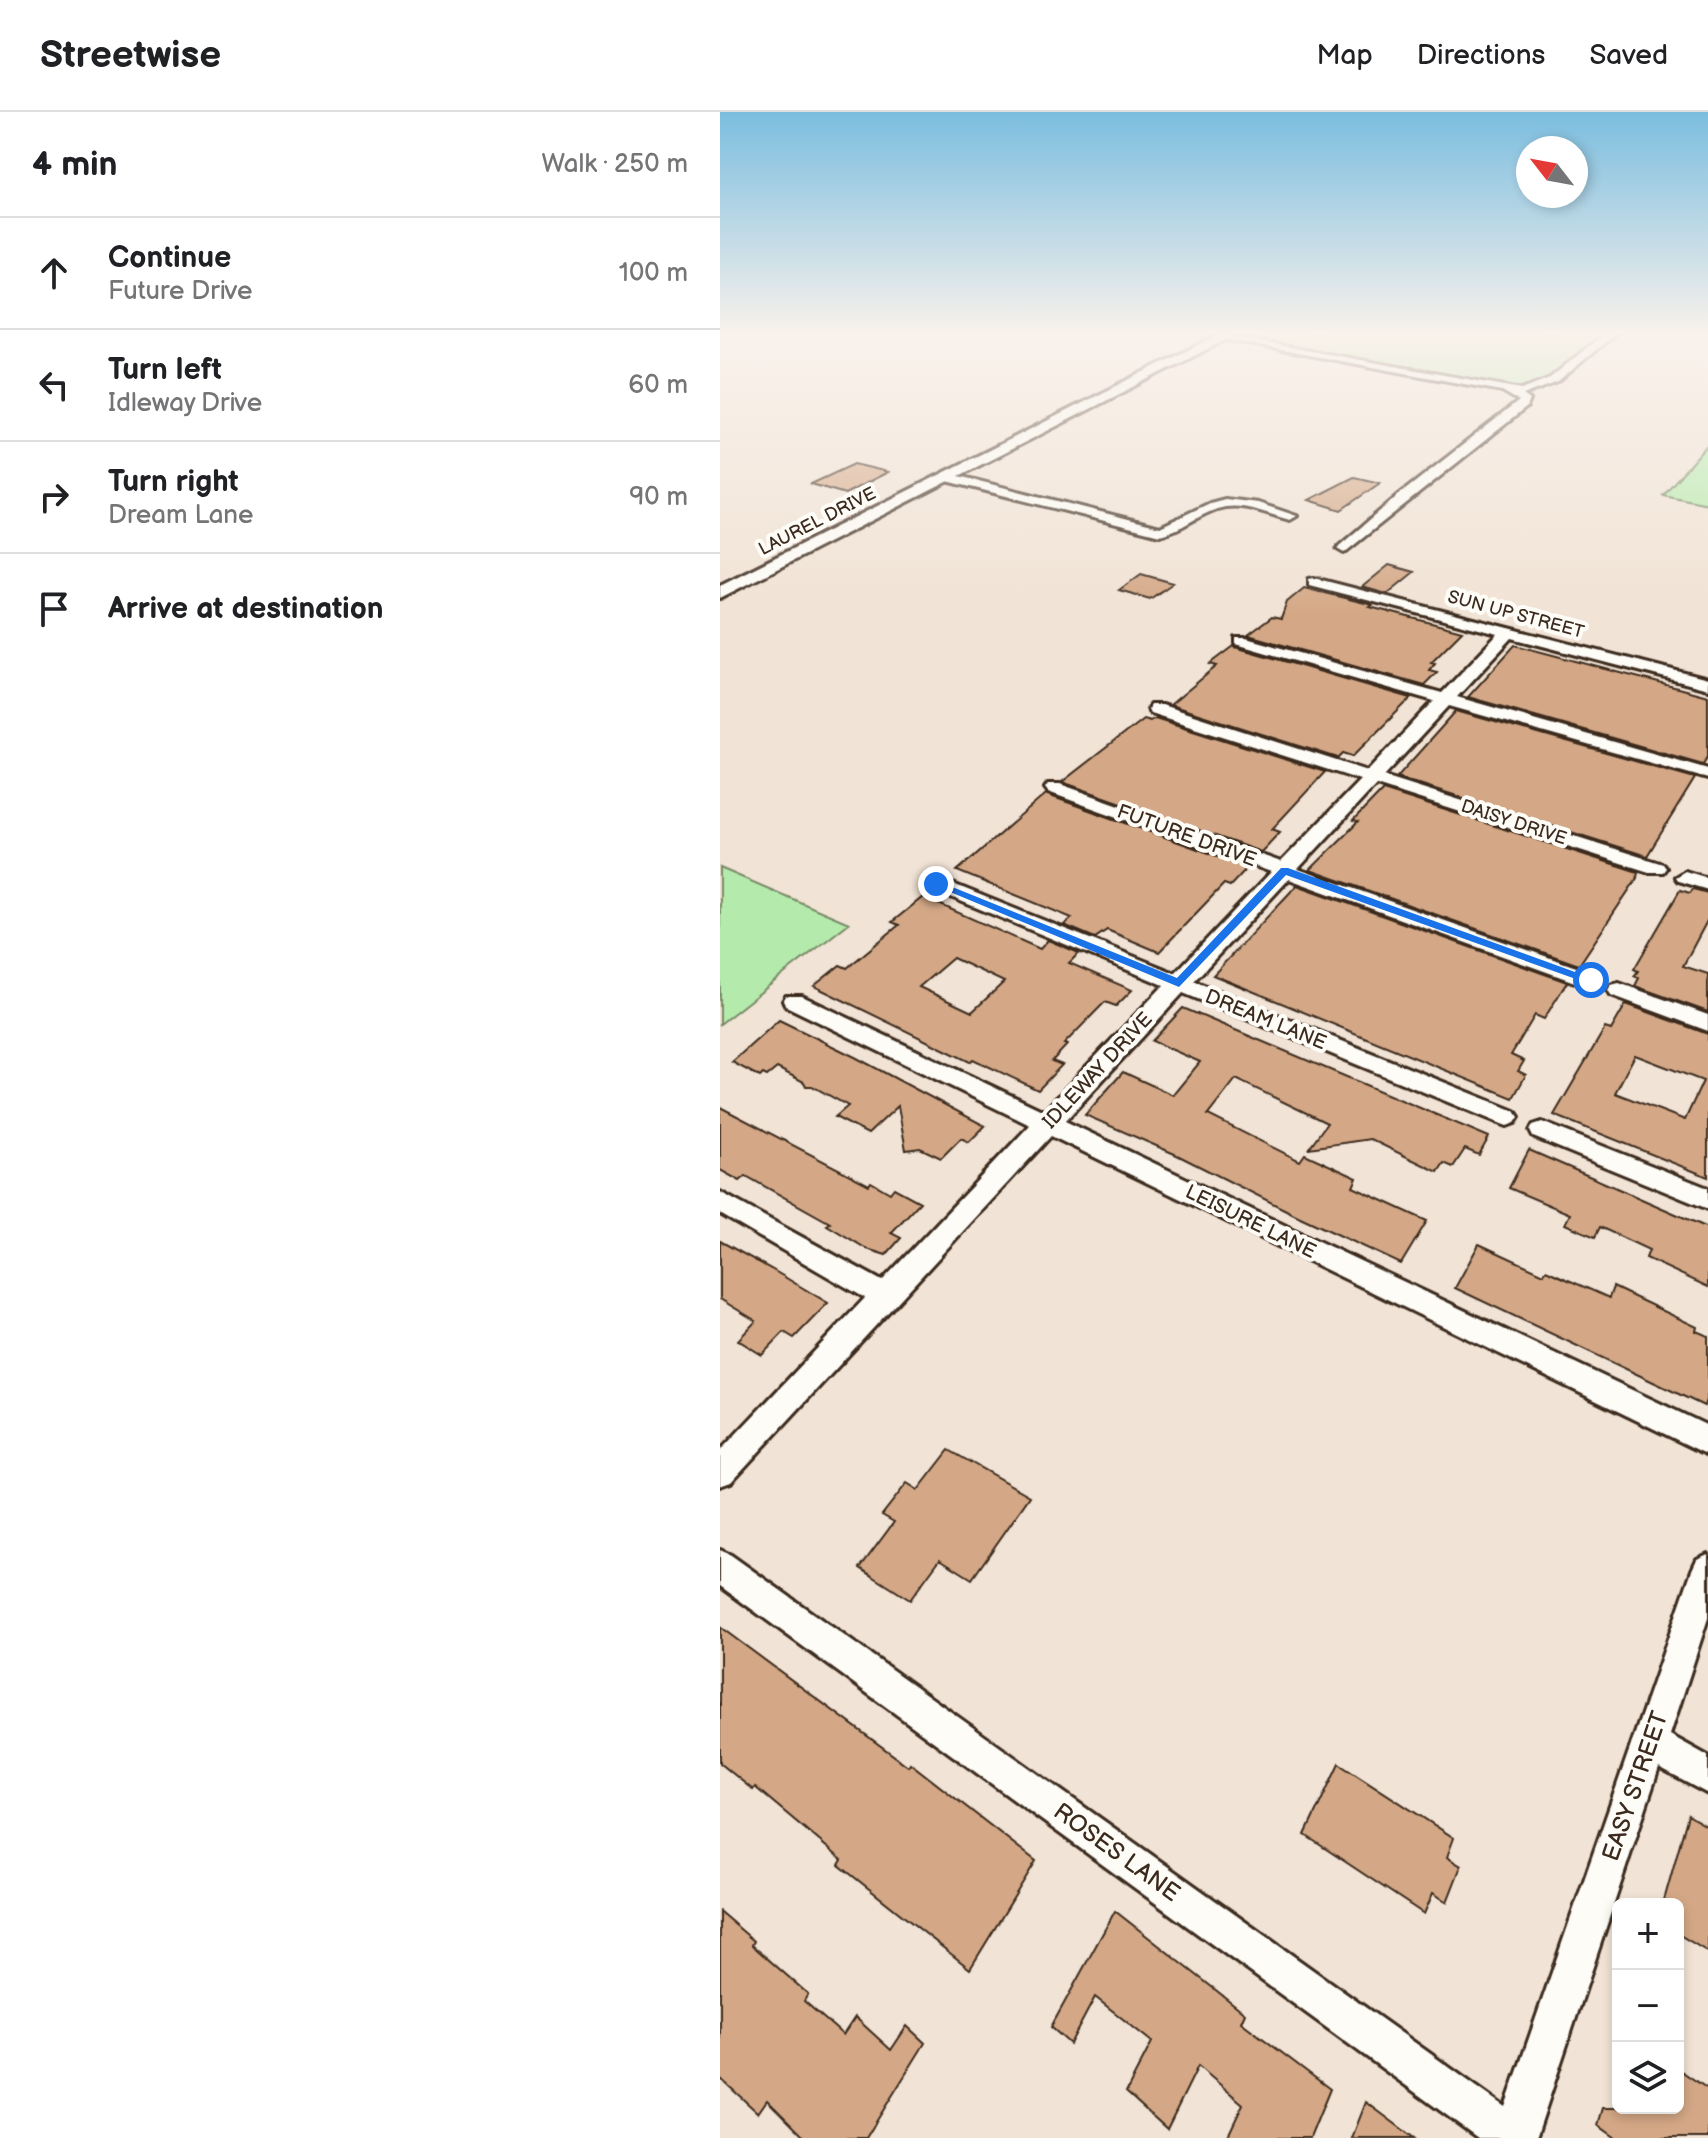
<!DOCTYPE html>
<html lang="en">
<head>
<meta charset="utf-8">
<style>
  body { margin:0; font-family:"Balsamiq Sans",sans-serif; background:#f2f2f2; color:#202124 }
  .controls { position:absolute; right:24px; bottom:24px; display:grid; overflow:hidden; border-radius:12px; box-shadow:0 4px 12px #0003 }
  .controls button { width:72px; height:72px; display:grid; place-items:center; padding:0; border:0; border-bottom:2px solid #e0e0e0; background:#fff; color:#202124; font:40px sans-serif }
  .compass { position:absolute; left:796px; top:24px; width:72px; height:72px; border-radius:50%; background:#fff; box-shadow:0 4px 12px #0003; rotate:301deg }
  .stop { position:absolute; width:24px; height:24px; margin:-18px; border:6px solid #1a73e8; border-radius:50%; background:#fff }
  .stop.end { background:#1a73e8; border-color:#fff; box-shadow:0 2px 8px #0008 }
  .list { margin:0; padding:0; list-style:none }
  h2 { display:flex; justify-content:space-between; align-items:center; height:104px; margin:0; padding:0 32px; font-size:34px }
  h2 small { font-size:26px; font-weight:400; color:#757577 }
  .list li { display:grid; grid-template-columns:52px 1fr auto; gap:24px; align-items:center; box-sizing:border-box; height:112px; padding:0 32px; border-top:2px solid #e0e0e0 }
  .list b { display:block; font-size:30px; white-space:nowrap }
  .list p { margin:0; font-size:26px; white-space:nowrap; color:#757577 }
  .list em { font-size:26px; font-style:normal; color:#757577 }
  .icon { flex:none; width:44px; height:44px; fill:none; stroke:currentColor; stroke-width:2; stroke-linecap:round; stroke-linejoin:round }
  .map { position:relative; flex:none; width:988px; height:2026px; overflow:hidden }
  header { display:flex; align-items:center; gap:48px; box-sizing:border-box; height:112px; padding:0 40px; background:#fff; border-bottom:2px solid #e0e0e0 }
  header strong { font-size:38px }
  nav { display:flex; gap:44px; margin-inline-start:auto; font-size:28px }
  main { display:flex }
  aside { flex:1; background:#fff }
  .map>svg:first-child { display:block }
  .green { fill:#b4ebad; stroke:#788a66; stroke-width:2 }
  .building { fill:#d4a886; stroke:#3b2a1e; stroke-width:2; fill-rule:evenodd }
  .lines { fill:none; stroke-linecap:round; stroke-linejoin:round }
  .street-casing { stroke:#3b2a1e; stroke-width:6 }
  .secondary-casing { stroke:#3b2a1e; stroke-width:6 }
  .street { fill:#fdfcf7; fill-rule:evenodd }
  .secondary { fill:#fdfcf7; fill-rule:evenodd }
  .route { fill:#1a73e8 }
  .labels { text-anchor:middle; stroke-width:8; stroke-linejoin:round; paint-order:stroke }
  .far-street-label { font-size:18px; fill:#3b2a1e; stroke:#fdfcf7 }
  .street-label { font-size:20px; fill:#3b2a1e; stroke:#fdfcf7 }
  .near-street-label { font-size:24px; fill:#3b2a1e; stroke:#fdfcf7 }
</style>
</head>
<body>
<header>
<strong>Streetwise</strong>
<nav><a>Map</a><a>Directions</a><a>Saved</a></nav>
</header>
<main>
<aside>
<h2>4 min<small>Walk · 250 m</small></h2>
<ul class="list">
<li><svg class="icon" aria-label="ahead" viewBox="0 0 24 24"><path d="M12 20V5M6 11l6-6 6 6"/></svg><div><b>Continue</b><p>Future Drive</p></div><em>100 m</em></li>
<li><svg class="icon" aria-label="left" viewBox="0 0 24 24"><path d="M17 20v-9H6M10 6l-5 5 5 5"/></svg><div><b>Turn left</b><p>Idleway Drive</p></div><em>60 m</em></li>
<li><svg class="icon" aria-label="right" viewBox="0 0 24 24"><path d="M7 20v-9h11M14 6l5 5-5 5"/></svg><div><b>Turn right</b><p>Dream Lane</p></div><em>90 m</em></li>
<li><svg class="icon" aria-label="arrive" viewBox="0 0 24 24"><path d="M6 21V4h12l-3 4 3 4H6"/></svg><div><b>Arrive at destination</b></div></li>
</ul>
</aside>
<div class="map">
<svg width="988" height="2026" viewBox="0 0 988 2026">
  <rect width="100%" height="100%" fill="#f1e3d5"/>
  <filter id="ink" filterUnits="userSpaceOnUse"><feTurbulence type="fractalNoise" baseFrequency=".0125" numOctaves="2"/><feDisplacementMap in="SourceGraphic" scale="16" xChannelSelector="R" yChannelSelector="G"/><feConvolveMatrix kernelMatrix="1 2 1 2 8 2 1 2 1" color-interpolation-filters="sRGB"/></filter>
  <g filter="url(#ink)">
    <g class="green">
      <polygon points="519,221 901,221 820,280 513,224"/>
      <polygon points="988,332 988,392 943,383"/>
      <polygon points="0,756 129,811 0,912"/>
    </g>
    <g class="building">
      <polygon points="134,352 168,360 125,382 91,372"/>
      <polygon points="634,365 660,371 621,398 589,388"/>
      <polygon points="669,453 694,460 667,482 642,475"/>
      <polygon points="421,462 453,471 430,487 399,478"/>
      <polygon points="584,476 653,493 650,495 742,519 711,550 715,551 709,558 717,560 704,573 528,523 552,505 561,507 567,490"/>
      <polygon points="795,533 988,584 988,644 983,652 748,585"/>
      <polygon points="514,534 515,535 691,586 633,644 623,641 618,646 450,593 497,554 490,552"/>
      <polygon points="736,599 975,666 927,744 677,665"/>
      <polygon points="435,606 605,660 552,717 560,720 541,740 342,670 423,607 430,609"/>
      <polygon points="663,678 918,760 917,766 859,853 590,758 638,710 633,709"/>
      <polygon points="326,682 327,683 528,755 510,774 504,772 439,840 387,818 375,826 344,813 352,806 237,759"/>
      <polygon points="577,773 847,870 824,907 815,903 791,943 804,949 798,959 806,963 793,986 493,863"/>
      <polygon points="973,777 988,781 988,807 963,854 988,862 988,900 915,874 919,866 914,864 918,859 914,857 960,778 970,781"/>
      <path d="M203,785L320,837L328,828L359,841L349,851L412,878L396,894L385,890L344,932L347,933L332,949L342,953L318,978L253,947L250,950L94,874L120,853L127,856L179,813L172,810ZM233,846L284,870L252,900L199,875Z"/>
      <path d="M906,892L988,922V1065L834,1003L885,916L891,918ZM915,943L983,969L965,1008L895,981Z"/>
      <polygon points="463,896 769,1025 759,1043 745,1037 733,1055 724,1051 718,1060 650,1027 589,1036 607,1011 516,967 488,1003 580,1049 585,1042 637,1066 633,1075 707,1109 681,1152 578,1104 457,1043 365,1003 403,960 453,983 480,950 432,929"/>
      <polygon points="59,908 135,945 265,1014 249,1030 241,1026 221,1046 200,1036 186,1038 178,994 148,1022 115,1005 128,994 92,974 86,974 84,970 57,956 47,964 43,962 40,965 12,950"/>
      <polygon points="0,995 149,1073 151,1070 170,1081 174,1076 200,1090 171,1121 181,1126 166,1143 147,1137 107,1113 110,1111 26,1064 20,1069 0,1058"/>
      <polygon points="809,1038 988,1116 988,1175 926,1146 929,1138 880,1115 875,1125 845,1112 850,1102 789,1076"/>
      <polygon points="0,1129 51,1157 108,1191 74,1226 64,1220 42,1243 18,1228 36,1209 0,1187"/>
      <polygon points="759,1132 824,1162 826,1158 889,1186 893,1175 977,1215 976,1219 988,1224 988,1282 984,1294 735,1176"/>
      <polygon points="229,1338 310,1384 252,1467 220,1447 190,1488 140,1456 174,1410 162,1403 187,1371 198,1378"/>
      <polygon points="0,1515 188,1654 190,1651 316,1749 250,1857 119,1753 122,1748 35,1675 33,1678 0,1651"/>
      <polygon points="619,1651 734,1726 727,1745 741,1754 727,1790 713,1781 704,1802 585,1723"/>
      <polygon points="968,1703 988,1715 988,1840 958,1822 958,1792 943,1792"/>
      <polygon points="395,1799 525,1901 521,1910 610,1977 590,2026 507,2026 523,1992 478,1954 447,2017 406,1980 432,1930 375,1885 350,1932 331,1915"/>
      <polygon points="0,1800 34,1829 32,1833 88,1882 84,1889 123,1923 135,1905 171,1938 187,1914 205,1931 146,2026 85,2026 47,1988 38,2001 0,1966"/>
      <polygon points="958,1957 988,1977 988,2026 896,2026 878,2013 883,1996 958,1996"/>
      <polygon points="646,1990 694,2026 632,2026"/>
    </g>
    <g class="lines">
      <defs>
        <g id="street">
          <polygon points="885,221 896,221 838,270 803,283 810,288 807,295 624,441 617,437 619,434 680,382 799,289 782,279 497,226 502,223 802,277 830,266"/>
          <path d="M227,361L440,415L490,391L505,387L538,391L577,404L570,408C547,402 521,389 497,397C476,404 462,418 440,423L223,368V362Z"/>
          <polygon points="594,466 988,567 988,577 792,526 737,585 988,657 988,667 729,594 664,664 943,752 946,756 943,760 929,760 656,673 578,757 879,863 882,868 879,873 863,873 569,767 474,869 795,999 799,1005 795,1011 787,1014 779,1011 463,881 345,1009 988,1314 988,1343 331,1024 11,1370 0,1374 0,1339 145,1186 0,1102 0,1080 162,1169 310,1013 66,894 63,889 66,884 82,884 324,999 444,873 209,776 206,772 209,768 223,768 455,861 551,760 328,680 325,676 328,672 340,672 561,750 640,668 430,601 428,597 430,593 442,593 648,659 714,589 516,532 516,526 526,526 722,581 778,522 589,473 589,467"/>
          <polygon points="965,759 988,766 988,778 958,769 955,765"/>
          <polygon points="899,871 988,903 988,919 891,883 888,878 891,873"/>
          <polygon points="822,1010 988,1076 988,1097 813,1025 810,1019 813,1013"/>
          <polygon points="0,1438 11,1443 785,1995 972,1458 977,1447 988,1442 988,1506 950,1623 988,1644 988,1682 939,1656 816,2026 758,2026 0,1474"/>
        </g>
        <polygon id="secondary" points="502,221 519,221 0,486 0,473"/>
      </defs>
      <use href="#street" class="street-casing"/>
      <use href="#secondary" class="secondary-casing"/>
      <use href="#street" class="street"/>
      <use href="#secondary" class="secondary"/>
    </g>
  </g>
  <linearGradient id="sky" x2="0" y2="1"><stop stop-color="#7bbddf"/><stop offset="0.44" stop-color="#f9f2ec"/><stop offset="1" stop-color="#f9f2ec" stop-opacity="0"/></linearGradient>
  <rect width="988" height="504" fill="url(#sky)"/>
  <polygon class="route" points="561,756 568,756 877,868 867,871 566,763 459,875 211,772 220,770 457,866"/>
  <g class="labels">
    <g class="far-street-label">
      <text transform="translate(97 409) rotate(-27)" y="6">LAUREL DRIVE</text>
      <text transform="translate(796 502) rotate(15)" y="6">SUN UP STREET</text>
      <text transform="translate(794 710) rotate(18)" y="6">DAISY DRIVE</text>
    </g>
    <g class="street-label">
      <text transform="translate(467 723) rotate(20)" y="7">FUTURE DRIVE</text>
      <text transform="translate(546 907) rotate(22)" y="7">DREAM LANE</text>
      <text transform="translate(377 958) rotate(-47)" y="7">IDLEWAY DRIVE</text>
      <text transform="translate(531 1109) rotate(26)" y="7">LEISURE LANE</text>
    </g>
    <g class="near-street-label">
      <text transform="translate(915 1674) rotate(-71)" y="8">EASY STREET</text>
      <text transform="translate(397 1740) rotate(36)" y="8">ROSES LANE</text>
    </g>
  </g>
</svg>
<div class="controls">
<button>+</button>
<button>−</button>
<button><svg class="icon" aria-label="layers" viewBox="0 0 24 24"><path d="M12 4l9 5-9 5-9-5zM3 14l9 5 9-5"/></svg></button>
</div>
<svg class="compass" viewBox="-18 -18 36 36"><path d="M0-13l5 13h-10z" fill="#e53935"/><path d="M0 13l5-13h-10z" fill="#757577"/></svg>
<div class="stop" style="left:871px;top:868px"></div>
<div class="stop end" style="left:216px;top:772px"></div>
</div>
</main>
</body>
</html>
